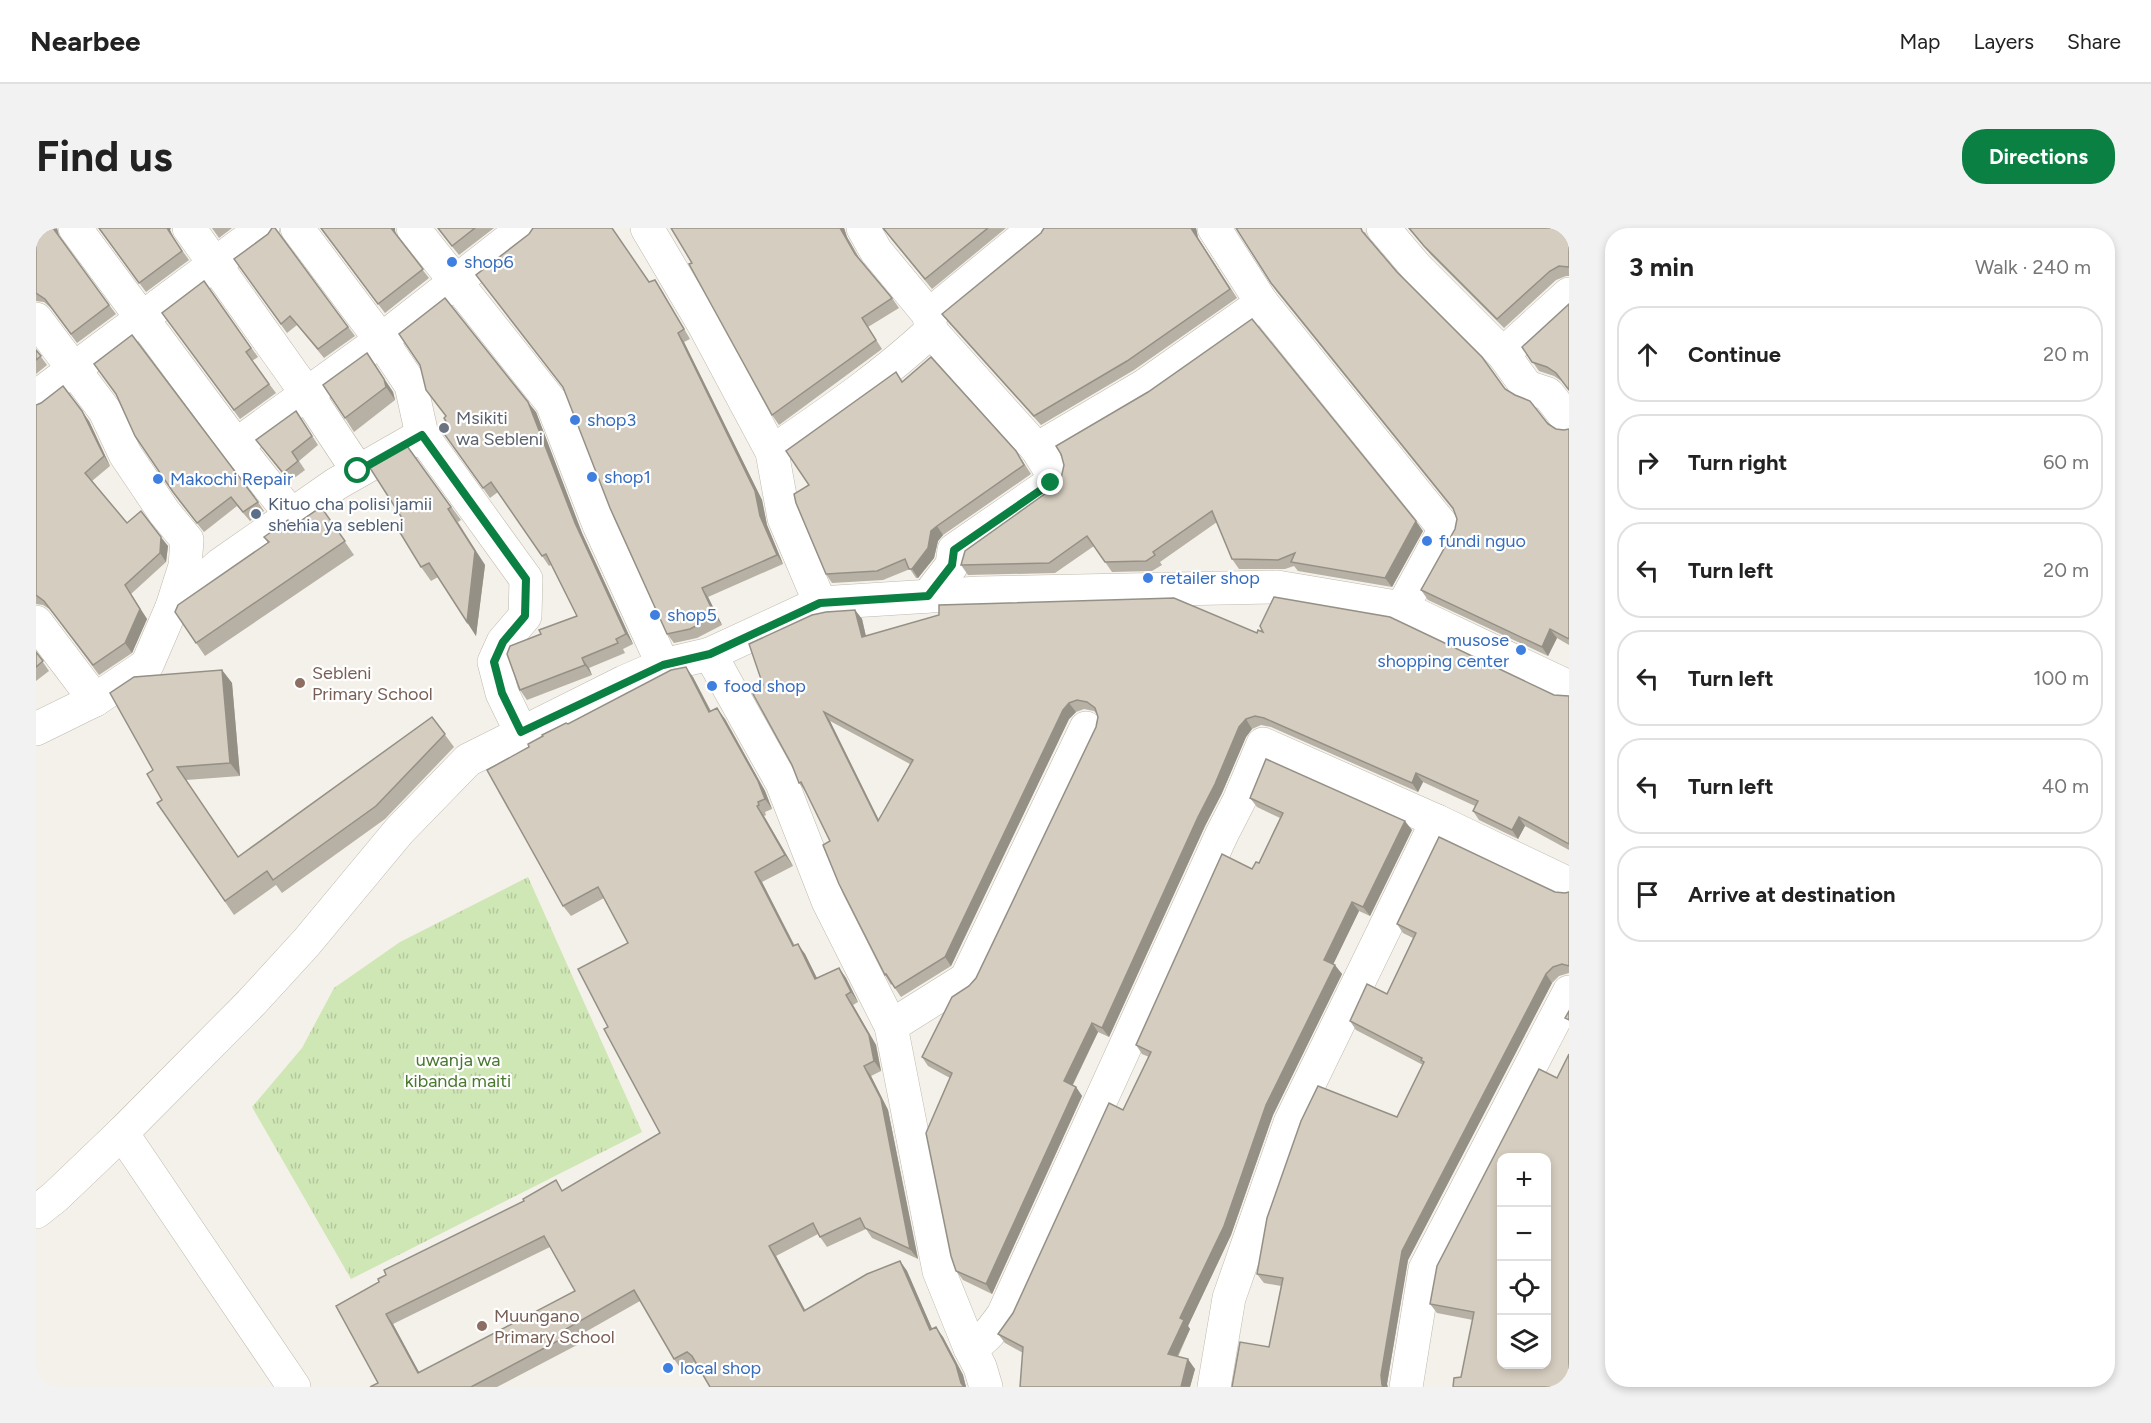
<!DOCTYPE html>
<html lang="en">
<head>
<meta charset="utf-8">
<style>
  body { margin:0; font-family:Figtree,sans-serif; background:#f2f2f2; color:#222 }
  .controls { position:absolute; right:18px; bottom:18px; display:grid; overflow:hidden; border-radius:12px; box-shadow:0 3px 9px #0003 }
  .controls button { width:54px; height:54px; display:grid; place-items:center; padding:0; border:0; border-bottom:2px solid #e0e0e0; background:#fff; color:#222; font:30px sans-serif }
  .stop { position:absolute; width:18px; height:18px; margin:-14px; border:4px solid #0b8043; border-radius:50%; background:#fff }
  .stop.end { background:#0b8043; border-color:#fff; box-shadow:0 2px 6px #0008 }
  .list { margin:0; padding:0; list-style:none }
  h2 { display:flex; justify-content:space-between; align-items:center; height:78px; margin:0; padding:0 24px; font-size:26px }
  h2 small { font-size:20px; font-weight:400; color:#767676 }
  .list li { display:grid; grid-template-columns:39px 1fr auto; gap:18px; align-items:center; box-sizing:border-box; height:96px; margin:0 12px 12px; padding:0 12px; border:2px solid #e0e0e0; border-radius:24px }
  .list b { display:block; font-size:22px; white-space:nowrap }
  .list em { font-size:20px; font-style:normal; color:#767676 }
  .icon { flex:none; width:33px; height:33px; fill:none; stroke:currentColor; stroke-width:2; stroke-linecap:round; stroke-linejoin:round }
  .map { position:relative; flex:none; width:1533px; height:1159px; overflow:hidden; border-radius:24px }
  header { display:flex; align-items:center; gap:36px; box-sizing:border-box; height:84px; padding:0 30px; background:#fff; border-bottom:2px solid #e0e0e0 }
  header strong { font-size:28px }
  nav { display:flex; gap:33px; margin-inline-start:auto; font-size:21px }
  .intro { display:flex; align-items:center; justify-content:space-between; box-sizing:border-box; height:144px; padding:0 36px }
  h1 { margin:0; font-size:42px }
  .button { padding:15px 27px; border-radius:24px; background:#0b8043; color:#fff; font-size:21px; font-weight:700 }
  main { display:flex; gap:36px; padding:0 36px }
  aside { flex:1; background:#fff; border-radius:24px; box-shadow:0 3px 9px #0003 }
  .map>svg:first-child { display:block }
  .park { fill:url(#park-tufts) }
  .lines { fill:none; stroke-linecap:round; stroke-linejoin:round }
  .street-casing { stroke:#bfb9ac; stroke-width:34 }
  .street { stroke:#fff; stroke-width:33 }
  .wall { fill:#b7b0a4; fill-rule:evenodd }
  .shaded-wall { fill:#959086 }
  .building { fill:#d5cdbf; stroke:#959086; stroke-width:1.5; fill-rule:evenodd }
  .route { stroke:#0b8043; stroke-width:8 }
  .shop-dot { fill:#3f7fe0; stroke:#fff; stroke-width:2 }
  .worship-dot { fill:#6b7280; stroke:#fff; stroke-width:2 }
  .service-dot { fill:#5c6f8a; stroke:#fff; stroke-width:2 }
  .education-dot { fill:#8d6e63; stroke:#fff; stroke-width:2 }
  .labels { text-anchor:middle; stroke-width:4.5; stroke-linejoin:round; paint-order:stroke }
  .shop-label { font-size:18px; fill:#366cbe; stroke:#fff; text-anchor:start }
  .worship-label { font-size:18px; fill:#5b616d; stroke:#fff; text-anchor:start }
  .service-label { font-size:18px; fill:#4e5e75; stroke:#fff; text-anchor:start }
  .education-label { font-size:18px; fill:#785e54; stroke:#fff; text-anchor:start }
  .park-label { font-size:18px; fill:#49772e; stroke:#fff }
</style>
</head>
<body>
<header>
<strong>Nearbee</strong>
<nav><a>Map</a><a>Layers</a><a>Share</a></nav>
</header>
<div class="intro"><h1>Find us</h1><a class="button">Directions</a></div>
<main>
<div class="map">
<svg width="1533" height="1159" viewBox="0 0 1533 1159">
  <defs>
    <pattern id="park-tufts" width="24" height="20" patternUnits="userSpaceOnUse" patternTransform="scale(1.5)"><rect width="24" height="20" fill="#cfe6b5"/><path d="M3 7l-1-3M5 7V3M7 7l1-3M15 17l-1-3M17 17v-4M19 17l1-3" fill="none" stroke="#b3c69c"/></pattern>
  </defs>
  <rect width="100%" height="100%" fill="#f4f1ea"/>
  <polygon class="park" points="492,649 606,904 315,1051 216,879 266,820 298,760 364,714"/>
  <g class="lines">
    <defs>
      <g id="street">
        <polyline points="39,0 200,217 256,288"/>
        <polyline points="153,0 271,166 322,243"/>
        <polyline points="261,0 345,112 375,157 386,207"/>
        <polyline points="377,0 516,175 563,297 627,437"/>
        <polyline points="611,0 667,95 736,224 748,290 784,375"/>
        <polyline points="827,0 840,23 893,87"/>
        <polyline points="1347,0 1381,40 1467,126 1491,159 1512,166 1533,193"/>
        <polyline points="0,91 69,183 89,226 128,284 151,312 149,338 136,379"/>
        <polyline points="895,103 1001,221 1108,158 1226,75"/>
        <polyline points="1467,126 1533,66"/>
        <polyline points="0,169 227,0"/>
        <polyline points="200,217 345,112 488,0"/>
        <path d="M736,224C791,186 846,149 895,103L893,87L999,0"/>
        <polyline points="892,368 916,337 918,322 1015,255 1016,245 1001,221"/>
        <polyline points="1366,380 1533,459"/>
        <polyline points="0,394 59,472"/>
        <polyline points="674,426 746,555 792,673 855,798 903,1043 934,1120 944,1139 950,1159"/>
        <polyline points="0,501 59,472 111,437 136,379 185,336 300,256 386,207 490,351 489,388 467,414 458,434 466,465 485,504"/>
        <polyline points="855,798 930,751 1050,500"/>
        <polyline points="86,905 258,1159"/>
        <polyline points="0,984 19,969 86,905 215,775 270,715 363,603 432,532 588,454 627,437 674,426 784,375 943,365 1241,359 1366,380 1409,301 1226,75 1178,0"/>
        <path d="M934,1120C949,1112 957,1101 967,1087L1186,606L1203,573L1227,516L1401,593L1533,656"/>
        <polyline points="1178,1159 1193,1070 1254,895 1401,593"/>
        <polyline points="1370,1159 1389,1041 1533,764"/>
      </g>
    </defs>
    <use href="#street" class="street-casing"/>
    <use href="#street" class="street"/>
  </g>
  <g class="wall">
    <polygon points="0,0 20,2 23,10 80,86 41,115 15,80 8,74 0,73"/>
    <polygon points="62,0 134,2 138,11 153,32 110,64"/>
    <polygon points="176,0 196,0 183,10"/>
    <polygon points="239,0 319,108 288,130 261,97 251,105 198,31"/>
    <polygon points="284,0 359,3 361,9 393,50 349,85"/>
    <polygon points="401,0 458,0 423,27"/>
    <polygon points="635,0 808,0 811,9 823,30 856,70 863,80 832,99 846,121 743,197 736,187 656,35"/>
    <polygon points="847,0 970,0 896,61 856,12"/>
    <polygon points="1008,0 1160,0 1162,10 1201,70 1098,142 1005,197 913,95 906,86 1005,5"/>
    <polygon points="1372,0 1533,0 1533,48 1530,48 1520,52 1468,100 1395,27"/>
    <polygon points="1329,4 1331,8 1361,44 1469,161 1520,201 1528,202 1533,201 1533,417 1521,410 1512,428 1392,372 1385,362 1419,301 1421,291 1418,283 1241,64 1235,55"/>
    <polygon points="493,6 613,54 625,61 654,111 648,114 726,272 731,297 747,336 672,369 686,397 661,410 638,415 631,406 528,161 440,47"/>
    <polygon points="168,53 222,129 216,133 240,165 204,191 126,85"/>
    <polygon points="1533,76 1533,162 1527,154 1518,148 1503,143 1486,119"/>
    <polygon points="0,122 11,137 0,146"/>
    <polygon points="331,125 357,164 359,172 318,204 309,190"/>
    <polygon points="867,154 986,232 995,246 907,307 902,313 898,330 882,350 880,350 874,341 847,352 796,355 790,346 773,257"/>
    <polygon points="0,177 53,193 74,238 56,253 91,295 132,318 130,334 95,366 111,391 96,425 63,447 15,382 7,377 0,376"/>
    <polygon points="260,183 282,217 263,233 269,242 253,254 220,212"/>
    <polygon points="500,184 546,305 597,416 587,421 589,425 553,440 556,447 491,472 484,462 505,406 541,388 515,337 513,338 462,264 454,270 404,200"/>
    <polygon points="99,208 222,274 228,283 214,293 201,278 168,304 143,273"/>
    <polygon points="371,218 425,292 422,294 449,337 440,408 402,349 395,353 385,339 368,293"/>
    <polygon points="1024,255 1387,303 1356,359 1262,343 1258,338 1249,341 1203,341 1196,331 1181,294 1124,334 1126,337 1116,343 1076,344 1058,318 1019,345 932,347 925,337"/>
    <polygon points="285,279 318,327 169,428 139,384 232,315 228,309 257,298"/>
    <path d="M819,382L826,391L830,408L1221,405L1227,404L1518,467L1533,468V622L1489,598L1482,611L1443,592L1437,583L1439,578L1387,554L1382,564L1235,499L1225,497L1216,501L1210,509L1186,565L1169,598L1073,809L1062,804L1037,857L1040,859L1046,868L956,1066L927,1052L920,1043L914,850L892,838L886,829L933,758L940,750L1060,499L1062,489L1061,486L1058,483L1048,481L1040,484L1033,491L915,738L865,769L856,756L855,757L849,747L794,613L770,564L763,555L756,537L720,465L727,457ZM794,493L874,536L843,592Z"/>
    <polygon points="0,424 13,443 0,453"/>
    <polygon points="186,442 196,455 204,548 150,552 202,629 396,489 418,519 349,591 246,665 240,657 198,687 121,575 126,572 117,542"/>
    <path d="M657,449L675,483L689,491L729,563L736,581L729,584L730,587L728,588L757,638L726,654L759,718L769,726L781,751L803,740L810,750L822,774L817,777L840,817L845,843L835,848L852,882L882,1031L836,1010L830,1001L791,1019L782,1006L740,1028L769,1082L864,1033L871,1043L896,1101L907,1109L927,1147L930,1159H674L658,1134L645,1141L638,1131L604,1073L537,1111L541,1117L461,1159H334L342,1155L300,1078L528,962L624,905L572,799L592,715L568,670L535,688L527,678L493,519L532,496ZM514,1019L539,1063L383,1145L357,1096Z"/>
    <polygon points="1214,570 1376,602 1334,688 1323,683 1297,736 1306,746 1237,887 1195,1007 1152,1098 1154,1101 1142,1129 1159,1141 1154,1159 984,1159 987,1125 969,1115 962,1106 977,1085 1087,882 1113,829 1106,826 1100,817 1216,641 1223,635 1244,590 1221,579"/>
    <polygon points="1519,664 1529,665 1533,664 1533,745 1523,748 1516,755 1372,1032 1351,1156 1233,1119 1245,1058 1228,1055 1221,1046 1361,889 1387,837 1320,802 1314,793 1351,766 1377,710 1367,705 1361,696"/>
    <polygon points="1503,841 1425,1149 1437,1092 1401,1085 1394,1076"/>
  </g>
  <g class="shaded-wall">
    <polygon points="17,0 21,0 24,11"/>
    <polygon points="131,0 135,0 134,2 138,11"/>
    <polygon points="355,0 359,0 359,3 362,12"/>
    <polygon points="804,0 808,0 811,9 826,35"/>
    <polygon points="1155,0 1160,0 1162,10 1201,70"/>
    <polygon points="642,105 648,114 726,272 731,297 747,336 741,327"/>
    <polygon points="331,125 357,164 359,172 350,159"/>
    <polygon points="492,174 500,184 546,305 597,416 590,406 539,295"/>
    <polygon points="46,183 53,193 74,238 68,228"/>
    <polygon points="412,281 449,337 440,408 431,394"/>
    <polygon points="1380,293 1387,303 1356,359 1349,350"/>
    <polygon points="901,298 907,307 902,313 898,330 882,350 876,341 895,303"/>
    <polygon points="125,309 132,318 130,334 124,325"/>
    <polygon points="89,357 111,391 96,425 89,415"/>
    <polygon points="666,360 672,369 686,397 679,388"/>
    <polygon points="819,382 826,391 832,418 826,409"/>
    <polygon points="1514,401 1521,410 1512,428 1506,419"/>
    <polygon points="546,430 553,440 556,447 549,437"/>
    <polygon points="650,439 657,449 680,494 673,484"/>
    <polygon points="186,442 196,455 204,548 194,535"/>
    <polygon points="1033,475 1040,484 1033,491 915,738 909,729 1027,482"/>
    <polygon points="681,480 689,491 729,563 736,581 729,571"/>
    <polygon points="788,484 794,493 848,603 842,593"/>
    <polygon points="1210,491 1216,501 1210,509 1186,565 1169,598 1073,809 1066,800 1203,499"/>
    <polygon points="1380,545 1387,554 1382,564 1376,555"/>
    <polygon points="721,578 728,588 757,638 749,627"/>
    <polygon points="1483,589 1489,598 1482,611 1476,602"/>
    <polygon points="1369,593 1376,602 1334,688 1327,679"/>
    <polygon points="719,644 726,654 764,729 757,718"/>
    <polygon points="1316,674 1323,683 1295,741 1288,732"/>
    <polygon points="762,716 769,726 787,762 779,751"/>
    <polygon points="1299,737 1306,746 1237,887 1195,1007 1152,1098 1154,1101 1138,1135 1132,1126 1144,1090 1230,877"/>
    <polygon points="803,740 810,750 822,774 815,764"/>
    <polygon points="1510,746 1516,755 1372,1032 1351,1156 1352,1159 1348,1159 1346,1157 1345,1147 1366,1023"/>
    <polygon points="810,767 817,777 840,817 845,843 838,833"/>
    <polygon points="1056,795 1062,804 1034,862 1028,853"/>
    <polygon points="828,838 835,848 852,882 882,1031 874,1021"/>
    <polygon points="1040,859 1046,868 956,1066 950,1056"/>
    <polygon points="733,1018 740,1028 775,1093 768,1083"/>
    <polygon points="864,1033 871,1043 901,1112 894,1102"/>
    <polygon points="350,1086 357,1096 389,1155 382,1145"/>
    <polygon points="900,1099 907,1109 927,1147 930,1159 928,1159 925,1155"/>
    <polygon points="1152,1131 1159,1141 1154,1159 1145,1159"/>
  </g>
  <g class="building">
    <polygon points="0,0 17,0 73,77 35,106 9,71 0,65"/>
    <polygon points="63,0 131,0 146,23 103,55"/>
    <polygon points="236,0 239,0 312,99 282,121 254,88 245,96 198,31 232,6"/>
    <polygon points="285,0 355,0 387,41 342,76"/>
    <polygon points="402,0 439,0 416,18"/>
    <polygon points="497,0 576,0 613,54 619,52 648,101 642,105 719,263 724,288 741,327 666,360 679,388 654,401 631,406 574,280 527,159 440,47 493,6"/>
    <polygon points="635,0 804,0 819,26 856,70 826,90 840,112 736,187 653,36 656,35"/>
    <polygon points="847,0 952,0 889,51"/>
    <polygon points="1008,0 1155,0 1194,61 1091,133 998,188 906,86 1005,5"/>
    <polygon points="1200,0 1325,0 1326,3 1361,44 1446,129 1469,161 1479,167 1494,173 1512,196 1520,201 1528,202 1533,201 1533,411 1514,401 1506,419 1385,362 1419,301 1421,291 1417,280 1235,55"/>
    <polygon points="1373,0 1533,0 1533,39 1523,38 1514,43 1461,91 1388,18"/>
    <polygon points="168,53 215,120 210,124 233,156 198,182 126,85"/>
    <polygon points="409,70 492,174 539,295 590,406 580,411 582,415 546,430 549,437 484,462 471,426 474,418 505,406 503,402 541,388 510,326 506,328 455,254 447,260 404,200 411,195 408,190 410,188 390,162 384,137 363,106"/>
    <polygon points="1533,76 1533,162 1520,145 1511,139 1496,134 1486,119"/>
    <polygon points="1216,91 1380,293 1349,350 1255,334 1259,325 1242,332 1196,331 1176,283 1117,324 1119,327 1110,333 1069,334 1051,308 1013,335 925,337 929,323 1024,255 1028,237 1025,226 1020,218 1112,164"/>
    <polygon points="96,107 222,274 207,284 195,269 161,295 137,264 99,208 80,166 58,136"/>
    <polygon points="0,122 5,128 0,132"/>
    <polygon points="331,125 348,151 350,159 309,190 287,157"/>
    <polygon points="895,129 980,223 988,237 901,298 895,303 892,320 876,341 873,341 869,331 841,343 790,346 760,275 758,266 773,257 750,223 860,144 866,154"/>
    <polygon points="27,158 46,183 68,228 49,245 91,295 105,283 125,309 124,325 89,357 104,381 89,415 57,437 8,373 0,367 0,177 5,175"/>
    <polygon points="260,183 276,208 256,224 262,233 247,245 220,212"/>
    <polygon points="371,218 415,279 412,281 439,323 431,394 393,335 385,339 360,298 368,293 334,240"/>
    <polygon points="285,279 309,313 160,415 139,384 142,377 233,314 228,309 252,292 257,298"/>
    <path d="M1238,369L1354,389L1518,467L1533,468V616L1483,589L1476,602L1437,583L1442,573L1380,545L1376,555L1228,490L1219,488L1210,491L1203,499L1179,556L1162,589L1066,800L1056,795L1028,853L1040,859L950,1056L920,1043L915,1028L890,905L916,845L886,829L916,769L933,758L940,750L1060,499L1062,489L1059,480L1051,474L1041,472L1033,475L1027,482L909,729L859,760L850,746L849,747L803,656L787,617L794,613L765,554L763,555L756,537L717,466L720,465L719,461L727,457L713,416L776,387L790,384L819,382L826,409L903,387V377L1138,370L1221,405L1222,402L1227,404L1224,398ZM788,484L877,532L842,593Z"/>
    <polygon points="0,424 7,433 0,439"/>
    <path d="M650,439L673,484L681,480L722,553L729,571L722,574L723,577L721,578L749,627L719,644L757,718L762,716L779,751L803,740L815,764L810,767L833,807L838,833L828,838L845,871L874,1021L829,1000L824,990L784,1009L777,995L733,1018L768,1083L831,1046L864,1033L894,1102L900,1099L920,1137L925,1155L928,1159H674L656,1128L651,1124L638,1131L598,1062L530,1101L533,1107L435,1159H334L342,1155L300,1078L343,1054L342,1051L350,1047L348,1042L488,973L487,971L520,952L526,963L624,905L568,801L572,799L542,741L592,715L562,659L527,678L451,542L493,519L492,516L507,508L506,507L530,495L532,496L635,442ZM508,1008L539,1063L382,1145L350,1086Z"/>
    <polygon points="186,442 194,535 141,539 202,629 396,489 409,506 340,578 237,652 231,643 189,673 121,575 126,572 111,546 117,542 74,465 98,449"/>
    <polygon points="1230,531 1369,593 1327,679 1316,674 1288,732 1299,737 1230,877 1188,998 1144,1090 1148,1092 1132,1126 1152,1131 1145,1159 984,1159 987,1119 962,1106 977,1085 1073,875 1087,882 1115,824 1100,817 1186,626 1216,641 1220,634 1223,635 1247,585 1214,570"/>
    <polygon points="1403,609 1519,664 1529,665 1533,664 1533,738 1526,736 1517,739 1510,746 1366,1023 1345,1147 1346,1157 1348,1159 1196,1159 1204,1114 1233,1119 1247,1050 1221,1046 1231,990 1265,893 1282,858 1361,889 1388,834 1385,832 1386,830 1314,793 1331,756 1351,766 1380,705 1361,696"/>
    <polygon points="1533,783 1533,792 1529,790"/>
    <path d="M1533,826V1159H1417L1418,1150L1425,1149L1438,1084L1394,1076L1401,1038L1503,841L1521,850ZM1466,930H1510V1137H1466Z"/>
  </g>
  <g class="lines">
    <polyline class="route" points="322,243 386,207 490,351 489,388 467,414 458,434 466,465 485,504 627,437 674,426 784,375 892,368 916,337 918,322 1015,255"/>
  </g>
  <g class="shop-dot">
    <circle cx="416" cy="34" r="6"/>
    <circle cx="539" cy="192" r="6"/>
    <circle cx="556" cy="249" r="6"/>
    <circle cx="122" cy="251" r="6"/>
    <circle cx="1391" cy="313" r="6"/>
    <circle cx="1112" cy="350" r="6"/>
    <circle cx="619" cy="387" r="6"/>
    <circle cx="1485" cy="422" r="6"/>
    <circle cx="676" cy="458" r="6"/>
    <circle cx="632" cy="1140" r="6"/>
  </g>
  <circle class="worship-dot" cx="408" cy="200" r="6"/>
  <circle class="service-dot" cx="220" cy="286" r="6"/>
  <g class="education-dot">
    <circle cx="264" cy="455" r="6"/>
    <circle cx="446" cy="1098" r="6"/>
  </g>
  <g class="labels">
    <g class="shop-label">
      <text x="428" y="40">shop6</text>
      <text x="551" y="198">shop3</text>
      <text x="568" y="255">shop1</text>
      <text x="134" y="257">Makochi Repair</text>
      <text x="1403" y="319">fundi nguo</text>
      <text x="1124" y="356">retailer shop</text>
      <text x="631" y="393">shop5</text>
      <text x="1473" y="418" text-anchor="end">musose<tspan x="1473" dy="21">shopping center</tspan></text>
      <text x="688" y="464">food shop</text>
      <text x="644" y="1146">local shop</text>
    </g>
    <g class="worship-label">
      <text x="420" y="196">Msikiti<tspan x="420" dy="21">wa Sebleni</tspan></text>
    </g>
    <g class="service-label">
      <text x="232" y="282">Kituo cha polisi jamii<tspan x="232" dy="21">shehia ya sebleni</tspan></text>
    </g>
    <g class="education-label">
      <text x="276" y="451">Sebleni<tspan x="276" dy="21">Primary School</tspan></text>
      <text x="458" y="1094">Muungano<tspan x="458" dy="21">Primary School</tspan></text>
    </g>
    <g class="park-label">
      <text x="422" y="838">uwanja wa<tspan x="422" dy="21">kibanda maiti</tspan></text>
    </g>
  </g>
</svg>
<div class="controls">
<button>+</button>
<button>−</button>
<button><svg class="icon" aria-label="locate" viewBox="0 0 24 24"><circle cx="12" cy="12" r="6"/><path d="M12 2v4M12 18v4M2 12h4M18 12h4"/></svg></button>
<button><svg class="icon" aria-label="layers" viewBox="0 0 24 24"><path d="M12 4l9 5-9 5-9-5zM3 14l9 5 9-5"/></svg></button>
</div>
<div class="stop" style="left:322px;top:243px"></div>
<div class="stop end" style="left:1015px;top:255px"></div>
</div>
<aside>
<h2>3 min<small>Walk · 240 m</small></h2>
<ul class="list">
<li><svg class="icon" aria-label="ahead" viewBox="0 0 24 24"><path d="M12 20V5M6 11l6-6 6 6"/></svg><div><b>Continue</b></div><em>20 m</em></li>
<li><svg class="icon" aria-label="right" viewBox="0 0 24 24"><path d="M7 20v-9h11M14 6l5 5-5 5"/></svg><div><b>Turn right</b></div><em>60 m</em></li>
<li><svg class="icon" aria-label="left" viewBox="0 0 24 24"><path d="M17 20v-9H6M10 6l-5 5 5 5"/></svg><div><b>Turn left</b></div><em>20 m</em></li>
<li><svg class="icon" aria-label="left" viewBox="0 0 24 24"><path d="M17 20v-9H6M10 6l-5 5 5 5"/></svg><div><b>Turn left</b></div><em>100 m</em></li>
<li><svg class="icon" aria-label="left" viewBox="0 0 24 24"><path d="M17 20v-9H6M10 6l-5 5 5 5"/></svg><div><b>Turn left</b></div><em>40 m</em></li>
<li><svg class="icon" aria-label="arrive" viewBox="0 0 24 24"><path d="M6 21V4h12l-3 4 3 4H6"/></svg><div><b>Arrive at destination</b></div></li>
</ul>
</aside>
</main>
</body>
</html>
